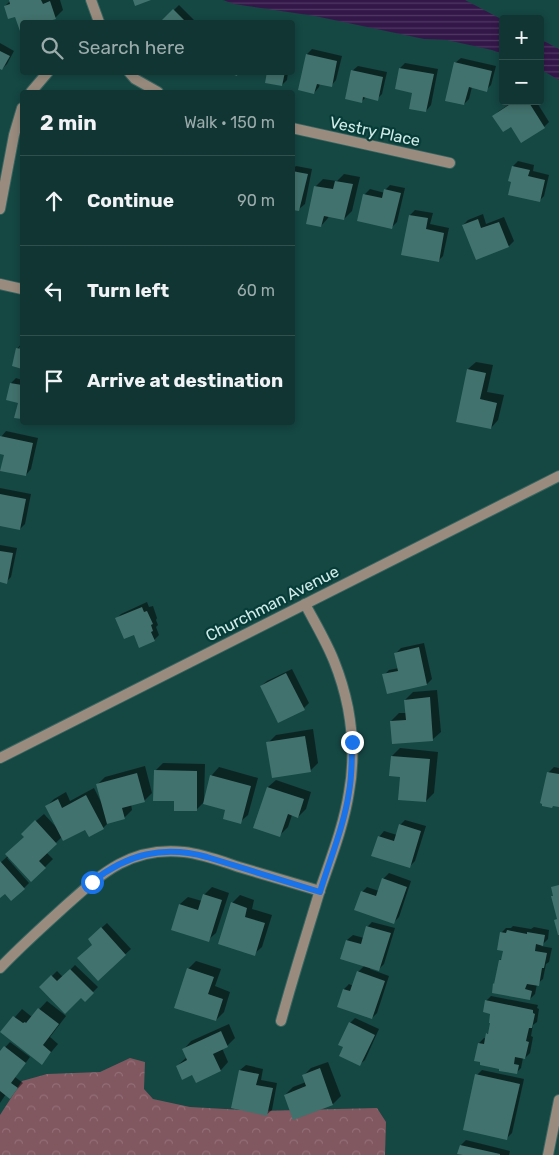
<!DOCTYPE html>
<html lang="en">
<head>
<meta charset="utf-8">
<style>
  body { margin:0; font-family:Rubik,sans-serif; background:#1e403e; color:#f1f3f6 }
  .controls { position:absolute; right:15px; top:15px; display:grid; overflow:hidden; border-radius:5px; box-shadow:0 2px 8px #0003 }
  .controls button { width:45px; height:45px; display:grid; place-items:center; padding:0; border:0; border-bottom:1px solid #30504d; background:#103532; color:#f1f3f6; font:25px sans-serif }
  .stop { position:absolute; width:15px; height:15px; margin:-11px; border:4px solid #1a73e8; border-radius:50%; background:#fff }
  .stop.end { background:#1a73e8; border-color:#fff; box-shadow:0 1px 5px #0008 }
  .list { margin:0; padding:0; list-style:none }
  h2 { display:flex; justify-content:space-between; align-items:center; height:65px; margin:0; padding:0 20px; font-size:21px }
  h2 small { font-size:16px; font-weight:400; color:#9cabac }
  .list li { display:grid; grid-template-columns:32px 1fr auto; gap:15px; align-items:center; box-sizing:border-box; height:90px; padding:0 20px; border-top:1px solid #30504d }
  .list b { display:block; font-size:19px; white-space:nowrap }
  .list em { font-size:16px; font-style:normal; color:#9cabac }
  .icon { flex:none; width:28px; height:28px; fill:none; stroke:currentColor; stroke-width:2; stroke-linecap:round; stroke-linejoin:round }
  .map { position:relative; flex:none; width:559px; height:1155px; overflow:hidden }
  .search { position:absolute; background:#103532; box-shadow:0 2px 8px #0003; left:20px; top:20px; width:275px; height:55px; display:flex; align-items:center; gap:12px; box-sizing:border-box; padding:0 18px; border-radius:5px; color:#9cabac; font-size:19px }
  .panel { position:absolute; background:#103532; box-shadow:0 2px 8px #0003; left:20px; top:90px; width:275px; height:335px; border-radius:5px }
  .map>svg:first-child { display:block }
  .forest { fill:url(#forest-crowns) }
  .water { fill:url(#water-rules) }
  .shadow { fill:#0007 }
  .building { fill:#42726d }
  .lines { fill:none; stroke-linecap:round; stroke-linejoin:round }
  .minor-casing { stroke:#376561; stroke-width:12 }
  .tertiary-casing { stroke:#376561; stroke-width:12 }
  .minor { stroke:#998c7f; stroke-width:10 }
  .tertiary { stroke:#998c7f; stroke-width:10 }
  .route { stroke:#1a73e8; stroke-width:6 }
  .labels { text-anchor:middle; stroke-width:4.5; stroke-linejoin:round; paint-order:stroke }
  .street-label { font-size:16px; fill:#d2ebe8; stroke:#073d38 }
</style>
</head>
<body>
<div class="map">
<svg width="559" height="1155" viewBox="0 0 559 1155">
  <defs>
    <pattern id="forest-crowns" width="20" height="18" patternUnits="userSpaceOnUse" patternTransform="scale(1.25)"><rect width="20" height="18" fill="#815760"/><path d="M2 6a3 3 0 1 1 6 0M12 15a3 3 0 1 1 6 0" fill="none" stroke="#926f77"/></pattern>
    <pattern id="water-rules" width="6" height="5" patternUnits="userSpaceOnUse" patternTransform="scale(1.25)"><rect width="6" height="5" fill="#331749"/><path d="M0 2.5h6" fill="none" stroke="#503963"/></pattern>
  </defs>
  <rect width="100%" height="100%" fill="#154743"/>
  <polygon class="forest" points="130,1058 145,1062 144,1089 153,1099 190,1107 260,1111 377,1108 386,1122 385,1155 0,1155 0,1115 22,1081 47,1074 100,1072"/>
  <g class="water">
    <polygon points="223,0 465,0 503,20 503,54 492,50 447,40 424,39 315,16 234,4"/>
    <polygon points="540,39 559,49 559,80 540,69"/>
  </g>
  <g class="shadow">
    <polygon points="11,0 60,0 63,10 55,18 42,22 22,22 22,29 21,29 16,16 5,6"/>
    <polygon points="179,5 196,22 162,22"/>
    <polygon points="0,43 14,51 7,64 2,69 0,67"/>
    <polygon points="312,49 342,56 336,80 331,86 320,83 319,87 314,93 307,54"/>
    <polygon points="461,58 496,66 491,85 486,90 472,87 469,99 464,104 455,63"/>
    <polygon points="405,63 438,69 431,105 426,111 414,92 396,88 400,68"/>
    <polygon points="358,66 387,72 382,94 377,99 366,97 361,102 352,71"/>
    <polygon points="268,72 288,72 287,80 282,85"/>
    <polygon points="514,101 536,101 549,122 544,127 511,125 494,116 499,111"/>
    <polygon points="518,161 534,165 533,171 549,175 544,196 539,201 513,166"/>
    <polygon points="296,166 312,169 305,204 299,209 292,208 292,170"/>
    <polygon points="344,174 360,177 352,211 344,219 329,216 328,218 321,226 316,186 323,179 337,181"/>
    <polygon points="390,185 405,188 397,222 392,227 359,220 365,194 370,189 385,193 385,190"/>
    <polygon points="415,210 433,213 430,224 449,228 443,256 438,261 403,254 410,215"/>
    <polygon points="483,214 486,224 504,217 514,241 509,246 463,225 468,220"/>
    <polygon points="22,343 22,348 19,347 19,350 22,351 22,367 13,365 17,349"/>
    <polygon points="476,362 493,365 487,392 504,395 498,420 491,428 468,369"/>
    <polygon points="16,378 22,380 22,418 16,417 19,402 11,383"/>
    <polygon points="6,431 38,438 31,469 26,475 5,454 0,453 1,437"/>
    <polygon points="0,488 31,494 25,524 20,529 0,525"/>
    <polygon points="0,545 17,548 11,577 6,582 0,581"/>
    <polygon points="147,602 149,607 153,606 157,618 156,620 158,625 156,627 159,635 154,640 116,619 121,614"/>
    <polygon points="424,643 432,679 427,684 388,693 384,675 389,670 399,668 396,653 401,648"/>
    <polygon points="292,669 309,703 304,708 261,686 267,681"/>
    <polygon points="437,690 441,732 433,739 391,721 399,713 406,713 405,700 413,692"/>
    <polygon points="313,729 318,763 310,771 268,743 276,735"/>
    <polygon points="400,748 438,752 434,793 426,801 401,776 392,756"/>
    <polygon points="163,763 205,764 204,800 205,800 212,775 219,767 258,778 248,815 240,822 227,809 203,803 196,810 175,800 155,771"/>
    <polygon points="145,766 152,793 144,801 131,804 132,810 124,818 108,823 103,828 85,828 62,837 46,852 53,859 45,867 9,857 7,858 29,883 24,888 5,892 0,896 0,863 8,856 25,837 30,826 44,814 56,827 46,807 54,799 66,792 70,801 94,788 101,802 97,785 105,777"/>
    <polygon points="554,767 559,768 559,806 542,802 549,772"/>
    <polygon points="276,780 311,792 306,809 298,817 292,815 288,827 280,835 268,787"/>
    <polygon points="405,820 426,826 415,861 410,866 379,837 384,831 397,835 400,825"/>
    <polygon points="389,873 411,881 399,917 394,922 362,892 367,887 379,891 383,879"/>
    <polygon points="212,887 229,893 216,933 208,940 172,929 180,904 188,897 202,901 204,895"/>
    <polygon points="240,895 254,900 252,909 272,915 262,947 254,954 232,903"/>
    <polygon points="372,922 395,928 384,964 379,969 371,967 370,969 389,976 377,1013 372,1018 338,1006 344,989 349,984 353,986 358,972 365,965 342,958 347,940 353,935 364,938 367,927"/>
    <polygon points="107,923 131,949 98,979 98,941 89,939"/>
    <polygon points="513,926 531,929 534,927 549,930 548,939 541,946 552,948 549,962 546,964 543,979 537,984 535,994 530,999 494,984 496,982 500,960 503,958 504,950 501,933 506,928 511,928"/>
    <polygon points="196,961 221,969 215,986 230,992 224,1012 216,1020 188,969"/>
    <polygon points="75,965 98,987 85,1000 81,996 41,987 57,971 63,977"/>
    <polygon points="491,996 538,1005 537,1008 539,1009 537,1022 533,1025 531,1036 533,1037 530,1053 525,1058 523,1058 521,1068 516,1073 479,1043 484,1038 486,1039 487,1034 490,1031 492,1013 486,1001"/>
    <polygon points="47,1001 66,1016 50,1037 58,1044 42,1063 2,1032 22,1009 32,1017"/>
    <polygon points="355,1018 379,1029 365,1060 359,1065 345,1046 350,1023"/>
    <polygon points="229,1024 235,1038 227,1046 222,1048 228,1062 221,1070 196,1081 193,1074 177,1066 187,1057 184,1049 191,1041"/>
    <polygon points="10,1042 30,1057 15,1077 23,1083 10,1097 6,1094 0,1103 0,1053"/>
    <polygon points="328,1062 341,1096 333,1104 294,1119 285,1095 293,1087 306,1082 303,1076 311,1068"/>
    <polygon points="246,1065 263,1069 261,1080 277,1083 272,1110 266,1115 240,1070"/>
    <polygon points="482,1070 524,1079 512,1133 507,1138 477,1075"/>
    <polygon points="466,1140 510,1151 509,1155 469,1155 459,1153 461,1145"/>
  </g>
  <g class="building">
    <polygon points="9,0 41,0 43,4 50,1 56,19 46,22 22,22 22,30 20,31 15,17 8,19 4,6 10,4"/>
    <polygon points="133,0 151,0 135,6"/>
    <polygon points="173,9 186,22 160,22"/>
    <polygon points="0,51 10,56 2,70 0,69"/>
    <polygon points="306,54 337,61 332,87 317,84 314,94 298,90"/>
    <polygon points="454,62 492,71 487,92 469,87 464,105 445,101"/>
    <polygon points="399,68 434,74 426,112 409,109 412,93 395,89"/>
    <polygon points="351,70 383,77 378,101 363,97 362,103 345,99"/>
    <polygon points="226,72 238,72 237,76"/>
    <polygon points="267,72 285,72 282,86 265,83"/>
    <polygon points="515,101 528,101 545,128 521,143 511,127 503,132 492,116"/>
    <polygon points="512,166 530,170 528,176 545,180 540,202 508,195 511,182 508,181"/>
    <polygon points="292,171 308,174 299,211 292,210"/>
    <polygon points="335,181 353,184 344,220 324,216 321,227 306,224 314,186 333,189"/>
    <polygon points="384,189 401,193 392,229 357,221 363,194 382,198"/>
    <polygon points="409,215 428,218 426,229 444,233 439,262 401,255"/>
    <polygon points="478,219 481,228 499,222 509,247 476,260 462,225"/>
    <polygon points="16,348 22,349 22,369 12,366"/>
    <polygon points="467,369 486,373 480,399 497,403 491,429 456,422"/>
    <polygon points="10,383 22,385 22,419 14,418 18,403 6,400"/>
    <polygon points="0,436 33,443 26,476 0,471 4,455 0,454"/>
    <polygon points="0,494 26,499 20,530 0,526"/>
    <polygon points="0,551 13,553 7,584 0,582"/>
    <polygon points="142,607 144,612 147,611 153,624 151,625 153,631 151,632 155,641 139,648 134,635 124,639 115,618"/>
    <polygon points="419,647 427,685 387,694 382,674 398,671 394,653"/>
    <polygon points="286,673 305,710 278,723 260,686"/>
    <polygon points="430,697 433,741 392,744 390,721 406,720 404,700"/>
    <polygon points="305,736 311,772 272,778 266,742"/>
    <polygon points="391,756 430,759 426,802 398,800 400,777 389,776"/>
    <polygon points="154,770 197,771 197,811 174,811 174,801 153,801"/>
    <polygon points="547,772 559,774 559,807 553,806 552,808 542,806 542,804 540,803"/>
    <polygon points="137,773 145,802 122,808 125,819 107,824 96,784"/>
    <polygon points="210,775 251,786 241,824 223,819 225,810 203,804"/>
    <polygon points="267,787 304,799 298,818 288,814 280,837 253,828"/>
    <polygon points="86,795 104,829 89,837 85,830 63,841 45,806 58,799 62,808"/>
    <polygon points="35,820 57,844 39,861 46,868 31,882 5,854 24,837 21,834"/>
    <polygon points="399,824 421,831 410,868 371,856 378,836 394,841"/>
    <polygon points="0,861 25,889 11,901 5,894 0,898"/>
    <polygon points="382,878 407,887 394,924 354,910 361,891 376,896"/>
    <polygon points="559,885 559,935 558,935 554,920 557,919 551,896 553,896 551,887"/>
    <polygon points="203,894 222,900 209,942 171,930 179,904 198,910"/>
    <polygon points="231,902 247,908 245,917 265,923 255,956 218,944"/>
    <polygon points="366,926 391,933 379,971 340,959 346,940 361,944"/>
    <polygon points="101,927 126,955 98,981 77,958 92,945 88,939"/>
    <polygon points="507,930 527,934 527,932 545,935 543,946 536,944 535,951 547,953 544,968 542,968 539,986 527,984 525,989 532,991 530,1000 492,993 493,983 494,984 499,960 501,960 503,951 497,950 500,932 506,933"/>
    <polygon points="187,968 214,977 208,994 223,999 216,1021 174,1008"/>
    <polygon points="70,969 94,993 85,1002 81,998 65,1014 39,987 51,975 57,981"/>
    <polygon points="357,971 385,981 372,1019 337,1007 343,989 350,991"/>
    <polygon points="485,1000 533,1010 533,1013 535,1014 532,1028 529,1028 526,1041 529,1042 525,1059 515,1057 514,1064 519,1065 517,1074 499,1071 499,1069 480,1065 480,1062 474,1061 478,1043 484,1044 486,1033 488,1034 490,1023 489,1023 490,1014 483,1012"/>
    <polygon points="38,1008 59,1024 43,1045 51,1052 42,1065 0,1032 13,1016 23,1023 25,1022 26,1023"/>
    <polygon points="349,1022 375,1035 360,1066 339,1056 343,1047 338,1045"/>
    <polygon points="221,1031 228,1047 213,1054 221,1071 196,1083 192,1075 182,1080 176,1066 187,1060 182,1049"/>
    <polygon points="4,1046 26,1063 11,1083 18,1088 10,1099 0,1091 0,1051"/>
    <polygon points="320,1068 333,1105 293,1120 284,1095 306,1086 302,1075"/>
    <polygon points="239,1070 259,1074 256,1085 273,1088 267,1116 231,1108"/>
    <polygon points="475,1074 520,1084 507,1140 463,1130"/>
    <polygon points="460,1145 500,1154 500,1155 463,1155 457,1154"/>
  </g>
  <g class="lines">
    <defs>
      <g id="minor">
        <polyline points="91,0 99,22"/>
        <polyline points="129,72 135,79 158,92"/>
        <polyline points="31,92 48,72"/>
        <polyline points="292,128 450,163"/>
        <polyline points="0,209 14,135 22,108"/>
        <polyline points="0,284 22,289"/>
        <path d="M0,968C19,948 40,929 61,910C99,876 128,846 184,852C203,854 221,861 239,867C266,875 293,883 320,891"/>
        <path d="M281,1021C293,977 307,933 320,890C331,858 344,825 349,792C354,765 353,735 348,708C345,693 340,676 334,661C326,641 315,623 305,604"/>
        <polyline points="548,1155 559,1100"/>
      </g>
      <polyline id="tertiary" points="0,758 559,476"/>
    </defs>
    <use href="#minor" class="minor-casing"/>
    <use href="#tertiary" class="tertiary-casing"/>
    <use href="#minor" class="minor"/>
    <use href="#tertiary" class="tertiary"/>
  </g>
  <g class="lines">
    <path class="route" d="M92,882C127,854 163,845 207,857L320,892C330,859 344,826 349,792C352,776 352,759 352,742"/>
  </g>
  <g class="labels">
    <g class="street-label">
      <text transform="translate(375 131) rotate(12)" y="6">Vestry Place</text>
      <text transform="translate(272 603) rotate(-27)" y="6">Churchman Avenue</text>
    </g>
  </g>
</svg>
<div class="controls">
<button>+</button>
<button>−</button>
</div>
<div class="stop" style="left:92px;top:882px"></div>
<div class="stop end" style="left:352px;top:742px"></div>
<div class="search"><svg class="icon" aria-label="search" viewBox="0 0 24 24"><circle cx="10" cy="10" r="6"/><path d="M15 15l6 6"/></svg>Search here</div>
<section class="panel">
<h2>2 min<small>Walk · 150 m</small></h2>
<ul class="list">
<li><svg class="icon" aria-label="ahead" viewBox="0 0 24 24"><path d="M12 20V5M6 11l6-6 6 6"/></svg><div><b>Continue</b></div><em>90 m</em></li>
<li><svg class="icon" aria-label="left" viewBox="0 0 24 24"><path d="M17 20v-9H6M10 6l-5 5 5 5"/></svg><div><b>Turn left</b></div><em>60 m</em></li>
<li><svg class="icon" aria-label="arrive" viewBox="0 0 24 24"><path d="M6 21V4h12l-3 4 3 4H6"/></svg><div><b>Arrive at destination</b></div></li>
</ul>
</section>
</div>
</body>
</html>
